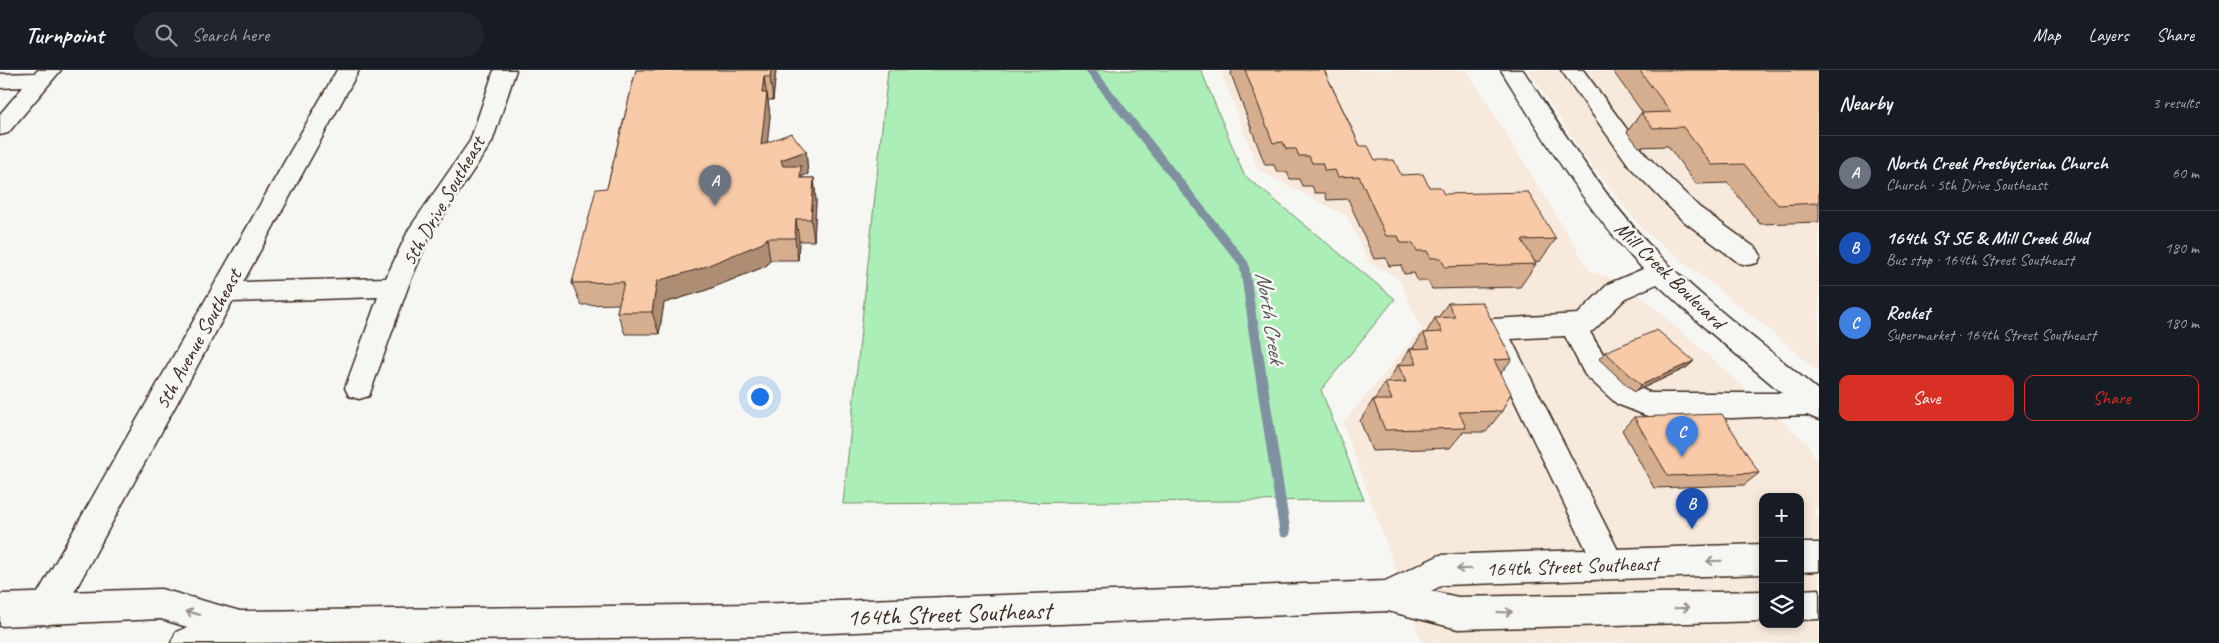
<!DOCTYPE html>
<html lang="en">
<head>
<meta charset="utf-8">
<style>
  body { margin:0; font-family:Caveat,sans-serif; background:#20242c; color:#f1f3f6 }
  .controls { position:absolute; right:15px; bottom:15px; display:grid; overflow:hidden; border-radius:10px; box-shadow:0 2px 8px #0003 }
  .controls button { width:45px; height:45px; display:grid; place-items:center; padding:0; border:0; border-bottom:1px solid #363941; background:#171b24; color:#f1f3f6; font:25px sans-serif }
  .you { position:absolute; left:759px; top:326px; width:18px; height:18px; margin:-12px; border:4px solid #fff; border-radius:50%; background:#1a73e8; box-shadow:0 0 0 8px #1a73e833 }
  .badge { display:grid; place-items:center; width:32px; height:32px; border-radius:50%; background:#d93025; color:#fff; font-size:16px; font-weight:700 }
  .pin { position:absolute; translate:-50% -41px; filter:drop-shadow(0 1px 2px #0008) }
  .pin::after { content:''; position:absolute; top:26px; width:18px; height:15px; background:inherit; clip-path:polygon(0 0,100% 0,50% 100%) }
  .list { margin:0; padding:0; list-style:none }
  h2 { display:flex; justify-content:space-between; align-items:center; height:65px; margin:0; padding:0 20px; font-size:21px }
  h2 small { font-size:16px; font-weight:400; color:#9ea1a6 }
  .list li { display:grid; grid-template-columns:32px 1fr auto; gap:15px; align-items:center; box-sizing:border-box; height:75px; padding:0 20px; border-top:1px solid #363941 }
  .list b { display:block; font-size:19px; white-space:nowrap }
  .list p { margin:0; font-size:16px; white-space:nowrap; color:#9ea1a6 }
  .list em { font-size:16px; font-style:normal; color:#9ea1a6 }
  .actions { display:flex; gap:10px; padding:15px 20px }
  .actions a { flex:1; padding:11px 0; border:1px solid #d93025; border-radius:10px; text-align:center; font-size:18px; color:#d93025 }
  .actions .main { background:#d93025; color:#fff }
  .icon { flex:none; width:28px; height:28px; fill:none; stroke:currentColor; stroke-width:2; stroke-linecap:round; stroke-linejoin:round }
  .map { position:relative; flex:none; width:1819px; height:573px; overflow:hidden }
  header { display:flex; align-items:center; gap:30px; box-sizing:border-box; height:70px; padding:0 25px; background:#171b24; border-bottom:1px solid #363941 }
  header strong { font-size:24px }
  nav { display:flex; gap:28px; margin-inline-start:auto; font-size:18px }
  .search { width:350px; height:45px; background:#20242c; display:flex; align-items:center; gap:12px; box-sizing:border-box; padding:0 18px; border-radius:28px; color:#9ea1a6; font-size:19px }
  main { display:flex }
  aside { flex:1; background:#171b24 }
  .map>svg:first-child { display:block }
  .built { fill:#f7e9dc; fill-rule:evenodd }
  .green { fill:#aceeb7; stroke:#748c6a }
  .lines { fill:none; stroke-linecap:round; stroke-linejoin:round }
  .stream-far1 { stroke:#7f91a0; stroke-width:9 }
  .stream { stroke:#7f91a0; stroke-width:11 }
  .minor-casing { stroke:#3b2a1e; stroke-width:3 }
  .major-casing { stroke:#3b2a1e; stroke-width:3 }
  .minor { fill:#f6f6f2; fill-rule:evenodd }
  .major { fill:#f6f6f2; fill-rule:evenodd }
  .wall { fill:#d5ae90; stroke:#3b2a1e }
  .shaded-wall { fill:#ae8d75; stroke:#3b2a1e }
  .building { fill:#f8caa7; stroke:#3b2a1e }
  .oneway { stroke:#989088 }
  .labels { text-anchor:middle; stroke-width:5; stroke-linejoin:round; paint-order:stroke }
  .street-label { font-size:21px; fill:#3b2a1e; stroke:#f6f6f2 }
  .water-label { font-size:22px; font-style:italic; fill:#575554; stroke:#f6f6f2 }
  .near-street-label { font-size:25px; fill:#3b2a1e; stroke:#f6f6f2 }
</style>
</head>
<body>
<header>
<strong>Turnpoint</strong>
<div class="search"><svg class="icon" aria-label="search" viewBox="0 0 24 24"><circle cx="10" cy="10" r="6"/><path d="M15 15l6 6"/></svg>Search here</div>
<nav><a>Map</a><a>Layers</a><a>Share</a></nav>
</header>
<main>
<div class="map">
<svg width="1819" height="573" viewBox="0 0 1819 573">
  <rect width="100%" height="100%" fill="#f6f6f2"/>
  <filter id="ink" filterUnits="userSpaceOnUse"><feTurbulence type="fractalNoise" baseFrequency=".02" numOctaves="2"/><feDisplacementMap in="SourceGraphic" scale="10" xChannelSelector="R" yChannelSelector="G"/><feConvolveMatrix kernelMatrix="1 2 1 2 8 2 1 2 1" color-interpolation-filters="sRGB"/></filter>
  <g filter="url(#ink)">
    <g class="built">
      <path d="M1221,0H1467L1591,202L1626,213L1808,374L1819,397V433L1813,442L1819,449V573H1422L1343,353L1422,259L1399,209L1369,192L1347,146L1258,100ZM1763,427H1800V554H1763Z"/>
      <polygon points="1528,0 1819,0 1819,302 1767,258 1643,160 1584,85"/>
    </g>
    <polygon class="green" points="888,0 1201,0 1244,105 1395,229 1321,320 1364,430 843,434"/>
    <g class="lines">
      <polyline class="stream-far1" points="1090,0 1244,194 1253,255"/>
      <polyline class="stream" points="1253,254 1285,462"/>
      <defs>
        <g id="minor">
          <polygon points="38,0 61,0 8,63 0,65 0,44 23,17 0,18 0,4 35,3"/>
          <polygon points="337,0 359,0 243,212 386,208 409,159 470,71 494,0 516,0 492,72 429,167 408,217 369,326 359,329 349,326 345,318 378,227 232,232 59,550 47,555 35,550 31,539 35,528"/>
          <path d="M1501,0H1523C1563,62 1602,124 1652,178C1703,231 1763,274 1819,321V350L1807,345L1733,348L1650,347L1617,334L1585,305L1565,266L1511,269L1625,494L1620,504L1609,509L1598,504L1480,259L1483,252L1493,249L1578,244L1608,214L1643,199C1586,140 1544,69 1501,0ZM1657,214L1698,252L1782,323H1651C1621,312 1605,289 1590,262L1594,260L1626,228Z"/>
          <polygon points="1561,0 1583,0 1646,85 1699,137 1757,179 1761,186 1757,193 1748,195 1739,193 1681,149 1630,97"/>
        </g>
        <g id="major">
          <polygon points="1800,473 1819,473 1819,501 1800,502"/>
          <polygon points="1763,474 1763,504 1443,515 1431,521 1458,527 1763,521 1763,551 1458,559 1388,541 754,566 240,573 171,573 176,562 187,557 161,549 0,556 0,524 161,519 240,541 754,534 1385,511 1440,485"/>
          <polygon points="1819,519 1819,549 1800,550 1800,520"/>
        </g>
      </defs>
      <use href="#minor" class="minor-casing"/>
      <use href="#major" class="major-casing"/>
      <use href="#minor" class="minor"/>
      <use href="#major" class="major"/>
    </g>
    <g class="wall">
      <polygon points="636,0 776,0 773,30 768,30 770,46 767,73 806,81 808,104 802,106 803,108 814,108 816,131 814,171 799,171 798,190 770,190 766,196 704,221 664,233 659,264 625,264 617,242 619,234 581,235 572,213 607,118"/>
      <polygon points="1232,0 1324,0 1360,76 1375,90 1401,105 1444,124 1556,169 1540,191 1534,192 1536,194 1520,217 1432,219 1428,211 1418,211 1414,203 1404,204 1401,195 1389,196 1386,188 1374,189 1348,129 1327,130 1325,123 1315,123 1312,116 1302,116 1299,109 1290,109 1287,102 1277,102 1274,95 1265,95 1231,4"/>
      <polygon points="1612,0 1819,0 1819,152 1760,154 1728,113 1696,114 1668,76 1639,77 1627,62 1641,43 1643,43"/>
      <polygon points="1448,233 1512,289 1501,303 1502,341 1486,362 1463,362 1450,378 1372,381 1360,351 1373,330 1374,330 1385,313 1387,313 1398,295 1400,295 1410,279 1412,279 1423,263 1426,263 1435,248 1438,248"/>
      <polygon points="1605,282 1694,291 1686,298 1634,322 1599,289"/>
      <polygon points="1634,347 1759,403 1744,415 1654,418 1622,360"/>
    </g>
    <g class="shaded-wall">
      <polygon points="771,0 776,0 773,30 770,7"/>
      <polygon points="764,7 767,27 767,23 770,46 765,98 761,75 762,23"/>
      <polygon points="806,81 808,104 802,106 804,118 784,113 781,90"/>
      <polygon points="814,108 816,131 814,171 811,149"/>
      <polygon points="796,149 799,171 798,190 795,168"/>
      <polygon points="767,168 770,190 766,196 704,221 664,233 659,264 652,242 657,211"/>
      <polygon points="1694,291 1686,298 1634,322 1641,315"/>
    </g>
    <g class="building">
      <polygon points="636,0 771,0 770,7 764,7 762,23 767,23 761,75 791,63 806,81 781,90 783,96 801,96 800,108 814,108 811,149 796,149 795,168 767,168 763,173 699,199 657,211 652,242 617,242 624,212 572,213 596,119 607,118"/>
      <polygon points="1245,0 1324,0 1360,76 1368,76 1375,90 1394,90 1401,105 1423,104 1429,117 1440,117 1444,124 1528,122 1556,169 1522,170 1536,194 1445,197 1441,188 1431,188 1427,181 1417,181 1413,173 1401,173 1398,166 1386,166 1359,106 1338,107 1335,100 1325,101 1322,93 1312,93 1309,86 1299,86 1296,79 1286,79 1283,72 1273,73"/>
      <polygon points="1639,0 1819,0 1819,133 1778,135 1744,94 1712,95 1683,57 1653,58 1641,43 1671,42"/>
      <polygon points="1482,232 1512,289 1494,290 1511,323 1502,341 1459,342 1466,358 1385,360 1373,330 1392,330 1385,313 1406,312 1398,295 1417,294 1410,279 1430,278 1423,263 1442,262 1435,248 1455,247 1448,233"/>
      <polygon points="1657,260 1694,291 1641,315 1605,282"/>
      <polygon points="1722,344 1759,403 1668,406 1634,347"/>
    </g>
    <defs><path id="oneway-shaft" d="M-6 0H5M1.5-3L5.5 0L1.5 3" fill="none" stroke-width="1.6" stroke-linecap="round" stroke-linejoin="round" transform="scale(1.25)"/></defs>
    <g class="oneway">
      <use href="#oneway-shaft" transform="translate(1714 491) rotate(178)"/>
      <use href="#oneway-shaft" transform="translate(1464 499) rotate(178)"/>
      <use href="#oneway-shaft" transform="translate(1682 538) rotate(-2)"/>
      <use href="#oneway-shaft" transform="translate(1505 542) rotate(-1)"/>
      <use href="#oneway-shaft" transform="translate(193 543) rotate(-164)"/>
    </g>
  </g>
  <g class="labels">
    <g class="street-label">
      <text transform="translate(443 131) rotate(-60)" y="7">5th Drive Southeast</text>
      <text transform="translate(1670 205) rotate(44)" y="7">Mill Creek Boulevard</text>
      <text transform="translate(198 269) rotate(-61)" y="7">5th Avenue Southeast</text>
      <text transform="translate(1572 496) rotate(-2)" y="7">164th Street Southeast</text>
    </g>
    <g class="water-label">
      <text transform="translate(1271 247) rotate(81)" y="8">North Creek</text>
    </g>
    <g class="near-street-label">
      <text transform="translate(949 543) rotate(-2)" y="9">164th Street Southeast</text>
    </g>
  </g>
</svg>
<div class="controls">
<button>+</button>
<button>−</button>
<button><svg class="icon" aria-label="layers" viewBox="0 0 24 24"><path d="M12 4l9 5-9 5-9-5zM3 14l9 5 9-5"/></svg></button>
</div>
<div class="you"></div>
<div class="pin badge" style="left:715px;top:136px;background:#6b7280">A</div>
<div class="pin badge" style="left:1692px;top:459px;background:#1a4fb4">B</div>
<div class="pin badge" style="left:1682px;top:387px;background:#3f7fe0">C</div>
</div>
<aside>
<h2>Nearby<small>3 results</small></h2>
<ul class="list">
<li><span class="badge" style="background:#6b7280">A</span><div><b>North Creek Presbyterian Church</b><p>Church · 5th Drive Southeast</p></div><em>60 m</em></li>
<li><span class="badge" style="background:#1a4fb4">B</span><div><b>164th St SE &amp; Mill Creek Blvd</b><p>Bus stop · 164th Street Southeast</p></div><em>180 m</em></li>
<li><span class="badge" style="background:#3f7fe0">C</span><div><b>Rocket</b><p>Supermarket · 164th Street Southeast</p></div><em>180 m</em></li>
</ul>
<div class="actions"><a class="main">Save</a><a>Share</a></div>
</aside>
</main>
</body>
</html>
